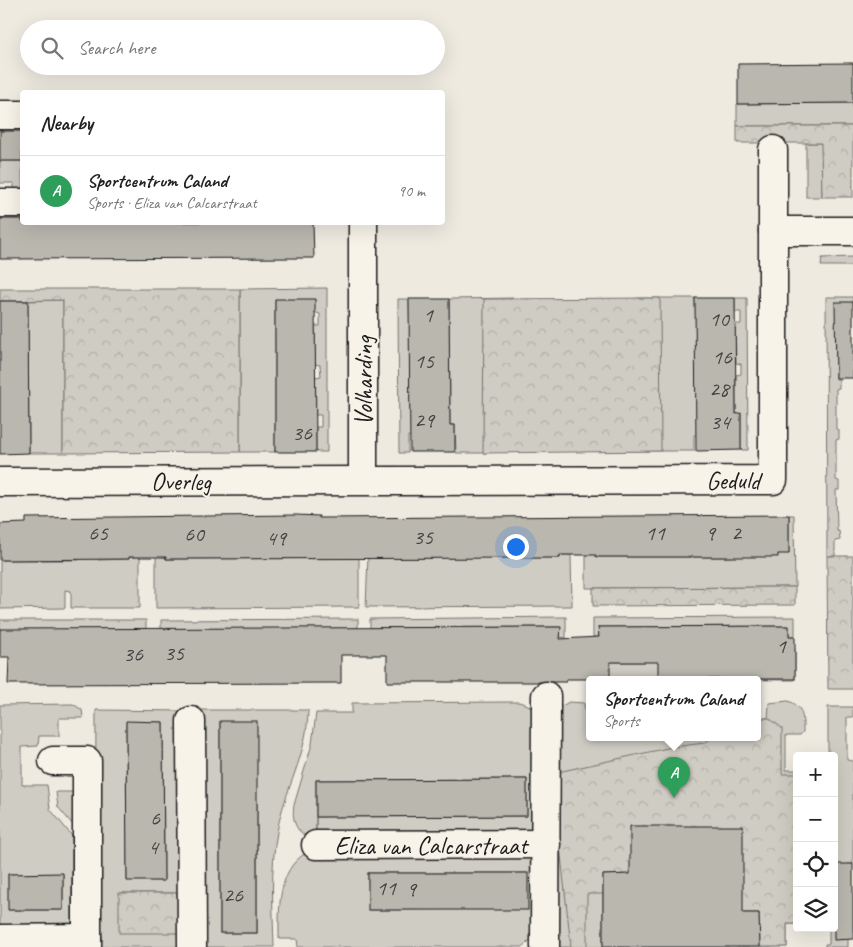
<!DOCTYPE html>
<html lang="en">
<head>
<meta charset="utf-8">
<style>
  body { margin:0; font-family:Caveat,sans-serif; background:#f2f2f2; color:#222 }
  .controls { position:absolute; right:15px; bottom:15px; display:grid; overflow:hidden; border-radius:5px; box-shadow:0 5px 20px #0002 }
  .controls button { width:45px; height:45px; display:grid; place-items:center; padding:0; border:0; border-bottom:1px solid #e0e0e0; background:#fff; color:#222; font:25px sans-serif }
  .you { position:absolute; left:515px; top:546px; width:18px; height:18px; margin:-12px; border:4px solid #fff; border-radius:50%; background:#1a73e8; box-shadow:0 0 0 8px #1a73e833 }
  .badge { display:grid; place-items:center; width:32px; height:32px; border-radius:50%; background:#b45309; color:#fff; font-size:16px; font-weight:700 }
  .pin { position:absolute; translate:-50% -41px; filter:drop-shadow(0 1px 2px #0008) }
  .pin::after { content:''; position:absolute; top:26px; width:18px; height:15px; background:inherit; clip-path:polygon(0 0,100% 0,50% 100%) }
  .popup { position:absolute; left:586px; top:676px; width:175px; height:65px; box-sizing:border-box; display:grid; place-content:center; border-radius:5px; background:#fff; filter:drop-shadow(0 1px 4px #0005); font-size:16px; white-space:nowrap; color:#767676 }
  .popup b { font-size:19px; color:#222 }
  .popup::after { content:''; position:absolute; left:50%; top:100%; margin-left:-10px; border:10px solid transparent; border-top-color:#fff }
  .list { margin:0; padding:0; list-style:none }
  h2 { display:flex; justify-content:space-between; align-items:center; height:65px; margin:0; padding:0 20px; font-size:21px }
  h2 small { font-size:16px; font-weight:400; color:#767676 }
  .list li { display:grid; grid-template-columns:32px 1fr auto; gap:15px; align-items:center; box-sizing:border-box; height:70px; padding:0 20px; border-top:1px solid #e0e0e0 }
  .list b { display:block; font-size:19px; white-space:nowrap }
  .list p { margin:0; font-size:16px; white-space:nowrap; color:#767676 }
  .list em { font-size:16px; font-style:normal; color:#767676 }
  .icon { flex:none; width:28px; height:28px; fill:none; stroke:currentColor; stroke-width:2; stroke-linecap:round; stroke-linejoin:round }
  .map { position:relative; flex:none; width:853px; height:947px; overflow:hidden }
  .search { position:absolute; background:#fff; box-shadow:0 5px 20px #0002; left:20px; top:20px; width:425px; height:55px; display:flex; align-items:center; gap:12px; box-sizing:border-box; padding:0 18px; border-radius:28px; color:#767676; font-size:19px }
  .panel { position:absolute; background:#fff; box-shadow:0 5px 20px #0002; left:20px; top:90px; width:425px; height:135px; border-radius:5px }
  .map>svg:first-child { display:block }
  .green { fill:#cfccc3; stroke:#767470; fill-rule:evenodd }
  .forest { fill:url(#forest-crowns); stroke:#767470 }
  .building { fill:#bab7af; stroke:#1c1c1c }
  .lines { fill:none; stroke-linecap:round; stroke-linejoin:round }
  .minor-casing { stroke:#1c1c1c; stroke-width:31 }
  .minor { stroke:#f7f3e8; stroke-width:28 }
  .labels { text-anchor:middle; stroke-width:4; stroke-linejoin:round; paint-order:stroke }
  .number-label { font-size:22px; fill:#444341 }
  .street-label { font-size:25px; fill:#1c1c1c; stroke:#f7f3e8 }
</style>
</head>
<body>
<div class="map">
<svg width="853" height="947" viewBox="0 0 853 947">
  <defs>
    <pattern id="forest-crowns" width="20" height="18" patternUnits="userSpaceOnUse" patternTransform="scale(1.25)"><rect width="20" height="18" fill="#cfccc3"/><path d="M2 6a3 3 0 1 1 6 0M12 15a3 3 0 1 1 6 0" fill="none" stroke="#b1afa7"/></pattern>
  </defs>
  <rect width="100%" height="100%" fill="#eeeae0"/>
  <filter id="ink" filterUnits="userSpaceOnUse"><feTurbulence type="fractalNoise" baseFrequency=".02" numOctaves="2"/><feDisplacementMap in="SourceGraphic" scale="10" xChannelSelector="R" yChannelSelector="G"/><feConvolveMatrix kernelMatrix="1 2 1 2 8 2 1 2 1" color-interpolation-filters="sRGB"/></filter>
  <g filter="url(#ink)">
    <g class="green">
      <polygon points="853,103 853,126 737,126 737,104"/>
      <rect x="806" y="143" width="16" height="54"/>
      <polygon points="0,161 22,161 22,193 14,193 14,183 0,183"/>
      <polygon points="853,257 853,266 821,266 822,258"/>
      <polygon points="327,288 327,452 316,452 316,427 321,427 321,415 315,415 315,377 321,376 320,365 315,364 315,326 320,326 320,314 275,299 275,452 240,452 240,289"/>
      <polygon points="826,297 853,297 853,302 836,339 836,379 839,379 839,388 836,389 836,429 839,430 839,439 836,440 836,480 839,481 839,490 836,490 837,531 839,531 840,540 835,541 835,556 827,556"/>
      <polygon points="517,298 486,453 456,453 455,425 450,425 449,299"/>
      <polygon points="637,298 695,298 699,435 694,435 694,451 595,451"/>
      <polygon points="735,298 747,298 748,450 741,450 741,414 736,414 736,375 741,374 741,364 736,363 735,324 741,324 741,312 735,312"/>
      <polygon points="398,299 409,299 413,436 408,436 408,453 399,453"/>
      <polygon points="63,300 63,453 29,453 28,301"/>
      <polygon points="789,515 794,515 795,587 586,588 586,554 596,554 596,557 727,557 789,553"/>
      <polygon points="560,555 571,555 572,606 366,607 368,556 560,558"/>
      <polygon points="156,556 166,557 166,559 348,558 359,556 359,607 156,608"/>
      <polygon points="79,557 98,557 98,560 129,559 129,557 140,557 140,608 71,608 71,591 65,590 65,608 0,609 0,560 79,560"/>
      <polygon points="566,617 566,638 560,637 560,627 370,628 370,619"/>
      <polygon points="795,617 795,636 789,636 789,626 599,627 599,637 593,637 593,618"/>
      <polygon points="358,619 358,628 161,648 161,620"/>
      <polygon points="0,620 146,620 146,648 0,629"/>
      <polygon points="795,649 795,680 593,679 593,667 599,662 642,662"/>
      <path d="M788,701C804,706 803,718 803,732L800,735H786V770H797V924H787V947H760L759,913H743V826L603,875V947H552L558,708L569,702L584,703L586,719H590V737H758V718H768L769,703Z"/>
      <path d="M519,702L528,705L534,710L539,823L527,837L316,838V817L527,816V779L316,780V840C298,836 291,823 294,805L312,744L316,713H352V703Z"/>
      <path d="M0,705L73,704L82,710L83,718H59V736H39L38,746L22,747V785H47L50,809L72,836V923L63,932H0ZM8,874H63V910H9Z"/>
      <polygon points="828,707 853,707 853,717 847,717 847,760 853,761 853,864 848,864 834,913 834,756 828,756"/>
      <path d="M96,710L186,711L185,893H119L185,933L182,947H97L95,941ZM126,722H163L164,881L127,880Z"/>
      <path d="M196,710H308C308,754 284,790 277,832C270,869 273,909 274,947H202ZM220,721L257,801V933H220Z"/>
      <polygon points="56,792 74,792 78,831 58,807"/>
      <path d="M527,851L534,859L532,938L523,947H298L297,939H279C279,910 277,870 306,853ZM368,873H527V909L369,910Z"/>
      <polygon points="829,928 848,929 848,947 825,947 825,944 829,944"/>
    </g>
    <g class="forest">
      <polygon points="737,126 853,126 853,197 822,197 821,143 737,143"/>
      <polygon points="0,289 240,289 240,452 63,453 63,300 0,301"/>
      <polygon points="660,298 661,451 483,453 484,299"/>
      <polygon points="827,556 853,556 853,689 828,689"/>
      <polygon points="795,587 795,605 593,606 593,588"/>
      <polygon points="758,718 769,718 782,728 782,774 797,774 797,924 787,924 787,947 760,947 759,913 743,913 630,874 603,875 603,894 587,894 587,947 571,947 558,828 558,772 672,747 705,743 712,737 758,737"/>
      <rect x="119" y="893" width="66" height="40"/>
    </g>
    <g class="building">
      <polygon points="853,63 853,103 738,104 738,64"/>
      <rect x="0" y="131" width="22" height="30"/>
      <polygon points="0,219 22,219 22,222 313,222 314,258 0,259"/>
      <polygon points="695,298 735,298 736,414 741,413 741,450 696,451"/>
      <polygon points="275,299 315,299 316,452 275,452"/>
      <polygon points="409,299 449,299 450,425 455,425 455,452 410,452"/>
      <polygon points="0,301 28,301 29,453 0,454"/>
      <polygon points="835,302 853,302 853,378 836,378"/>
      <polygon points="296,515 319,516 319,518 789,515 789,554 778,554 778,557 596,557 596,555 560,555 560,558 166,559 166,557 129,557 129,559 0,560 0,524 26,523 26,518"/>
      <polygon points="789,626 789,636 795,636 795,679 658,679 658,662 610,662 610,679 566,679 566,682 387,682 387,655 341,655 341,683 8,684 9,657 0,657 0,629 561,627 560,639 599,637 598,627"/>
      <polygon points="126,721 163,722 164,881 127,881"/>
      <rect x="220" y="721" width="37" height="212"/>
      <polygon points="527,779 527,816 316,817 316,780"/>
      <polygon points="630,826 743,826 743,913 759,913 760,947 603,947 603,875 630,874"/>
      <polygon points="834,864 853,864 853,939 834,940"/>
      <polygon points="63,873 63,910 8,910 8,874"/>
      <rect x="368" y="873" width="160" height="37"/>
    </g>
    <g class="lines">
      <defs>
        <g id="minor">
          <polyline points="0,115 22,115"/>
          <polyline points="0,203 22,203"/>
          <polyline points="363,222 363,480"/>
          <polyline points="773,231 853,231"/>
          <polyline points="0,482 773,480 773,150"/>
          <polyline points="191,721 192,947"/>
          <polyline points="53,761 87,761 87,947"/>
          <polyline points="316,845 546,844"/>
          <polyline points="0,939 87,938"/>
          <polyline points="545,947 546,696"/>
        </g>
      </defs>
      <use href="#minor" class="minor-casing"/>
      <use href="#minor" class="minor"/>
    </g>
  </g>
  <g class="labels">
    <g class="number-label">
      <text x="428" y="322">1</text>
      <text x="719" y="326">10</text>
      <text x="722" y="364">16</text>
      <text x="424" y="368">15</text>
      <text x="719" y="396">28</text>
      <text x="424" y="427">29</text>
      <text x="720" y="429">34</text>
      <text x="302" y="440">36</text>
      <text x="98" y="540">65</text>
      <text x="655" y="540">11</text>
      <text x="710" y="540">9</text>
      <text x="736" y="540">2</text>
      <text x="194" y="541">60</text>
      <text x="423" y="544">35</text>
      <text x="276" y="545">49</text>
      <text x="781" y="653">1</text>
      <text x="174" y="660">35</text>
      <text x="133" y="661">36</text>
      <text x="155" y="825">6</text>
      <text x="153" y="854">4</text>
      <text x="386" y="895">11</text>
      <text x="411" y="896">9</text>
      <text x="233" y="902">26</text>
    </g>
    <g class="street-label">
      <text transform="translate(363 381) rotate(-90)" y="9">Volharding</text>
      <text x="733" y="489">Geduld</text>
      <text x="181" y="490">Overleg</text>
      <text x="431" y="854">Eliza van Calcarstraat</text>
    </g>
  </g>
</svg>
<div class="controls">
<button>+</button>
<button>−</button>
<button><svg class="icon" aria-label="locate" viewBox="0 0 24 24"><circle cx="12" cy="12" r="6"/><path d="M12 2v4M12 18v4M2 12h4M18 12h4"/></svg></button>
<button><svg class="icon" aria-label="layers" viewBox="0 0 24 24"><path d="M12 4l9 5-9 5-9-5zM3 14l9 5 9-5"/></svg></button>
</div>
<div class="you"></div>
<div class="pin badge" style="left:674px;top:798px;background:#2e9e5b">A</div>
<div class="popup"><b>Sportcentrum Caland</b>Sports</div>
<div class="search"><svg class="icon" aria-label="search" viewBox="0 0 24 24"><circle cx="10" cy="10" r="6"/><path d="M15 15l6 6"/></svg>Search here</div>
<section class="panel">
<h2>Nearby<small></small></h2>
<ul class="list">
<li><span class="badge" style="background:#2e9e5b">A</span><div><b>Sportcentrum Caland</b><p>Sports · Eliza van Calcarstraat</p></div><em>90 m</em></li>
</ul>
</section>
</div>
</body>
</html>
